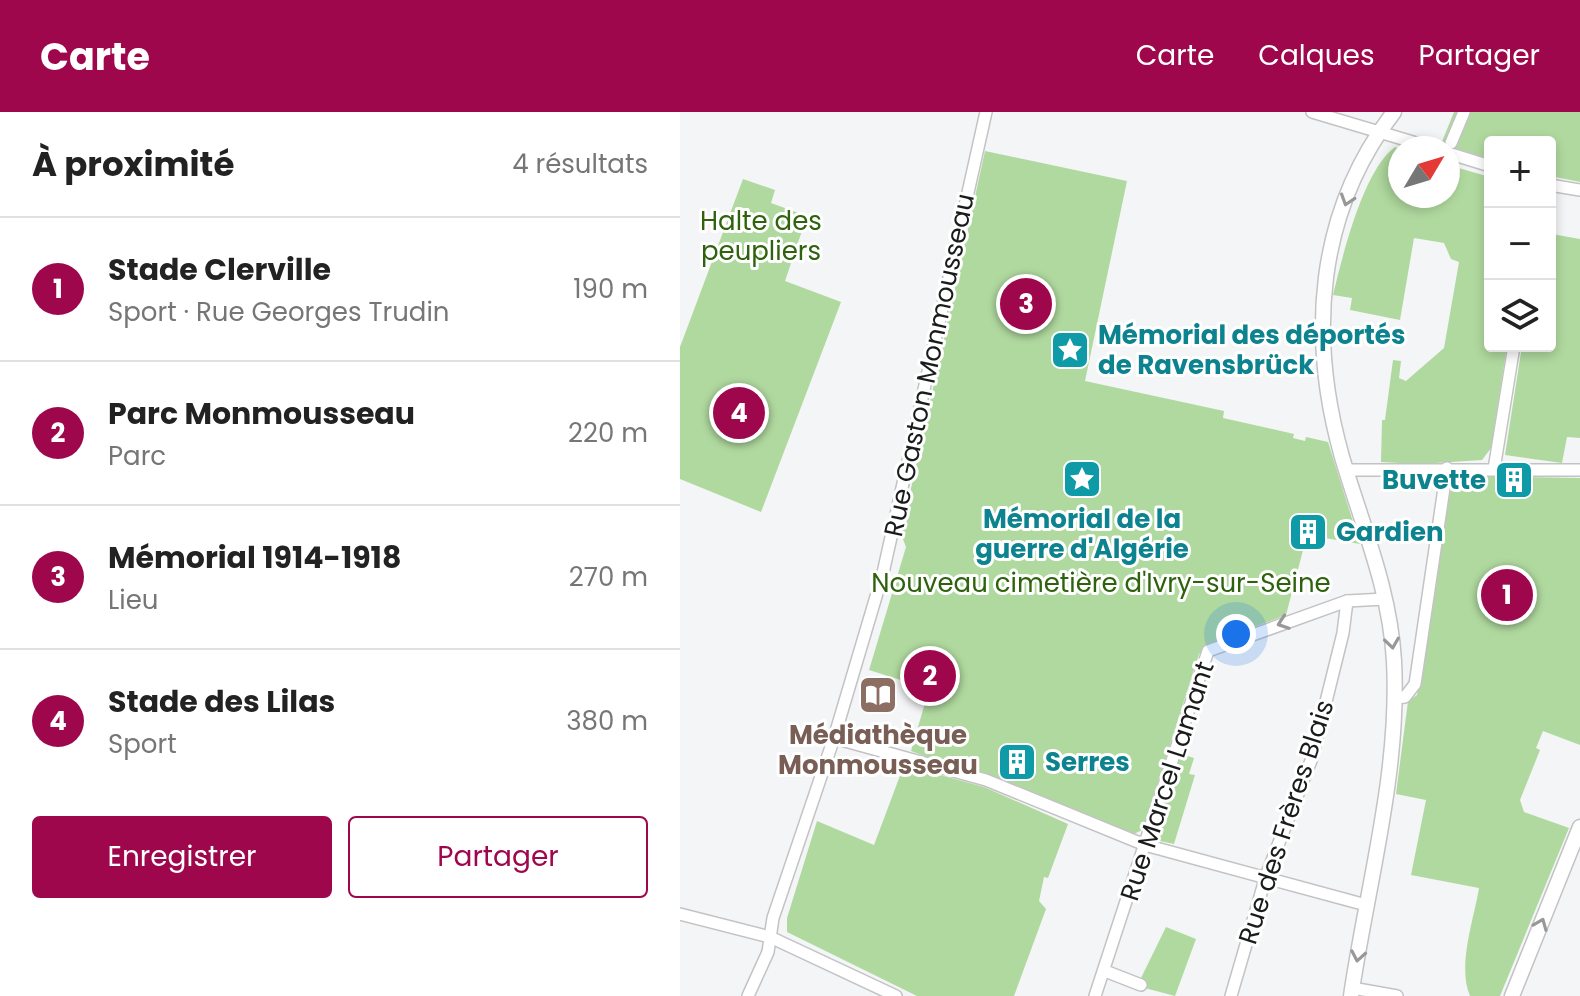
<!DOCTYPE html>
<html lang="fr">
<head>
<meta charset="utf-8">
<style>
  body { margin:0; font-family:Poppins,sans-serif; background:#f6f6f6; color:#222 }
  .controls { position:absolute; right:24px; top:24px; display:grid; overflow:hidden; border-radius:8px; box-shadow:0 4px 12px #0003 }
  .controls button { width:72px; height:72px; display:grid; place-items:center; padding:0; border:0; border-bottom:2px solid #e0e0e0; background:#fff; color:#222; font:40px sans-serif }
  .compass { position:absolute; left:708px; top:24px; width:72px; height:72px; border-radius:50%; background:#fff; box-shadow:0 4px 12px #0003; rotate:52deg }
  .you { position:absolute; left:556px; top:522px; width:28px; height:28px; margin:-20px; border:6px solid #fff; border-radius:50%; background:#1a73e8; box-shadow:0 0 0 12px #1a73e833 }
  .badge { display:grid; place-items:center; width:52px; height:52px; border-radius:50%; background:#9f074d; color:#fff; font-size:26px; font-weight:700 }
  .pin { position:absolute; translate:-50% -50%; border:4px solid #fff; box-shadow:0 2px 8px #0006 }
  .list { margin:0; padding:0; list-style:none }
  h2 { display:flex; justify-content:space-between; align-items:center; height:104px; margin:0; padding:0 32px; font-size:34px }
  h2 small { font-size:26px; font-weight:400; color:#767676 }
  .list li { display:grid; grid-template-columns:52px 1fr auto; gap:24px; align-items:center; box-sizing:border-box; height:144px; padding:0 32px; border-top:2px solid #e0e0e0 }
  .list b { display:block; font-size:30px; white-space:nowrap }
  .list p { margin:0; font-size:26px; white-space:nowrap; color:#767676 }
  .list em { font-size:26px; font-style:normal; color:#767676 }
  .actions { display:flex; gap:16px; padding:24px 32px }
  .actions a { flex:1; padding:18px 0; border:2px solid #9f074d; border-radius:8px; text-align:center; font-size:28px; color:#9f074d }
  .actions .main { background:#9f074d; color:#fff }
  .icon { flex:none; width:44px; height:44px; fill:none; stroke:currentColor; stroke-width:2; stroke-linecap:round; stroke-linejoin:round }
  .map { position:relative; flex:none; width:900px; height:884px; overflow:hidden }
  header { display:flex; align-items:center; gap:48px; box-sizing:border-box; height:112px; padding:0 40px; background:#9f074d; color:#fff }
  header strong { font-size:38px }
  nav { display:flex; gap:44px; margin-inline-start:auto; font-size:28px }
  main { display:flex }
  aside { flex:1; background:#fff }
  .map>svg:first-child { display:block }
  .green { fill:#b0d99f }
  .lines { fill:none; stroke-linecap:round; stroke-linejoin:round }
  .minor-casing { stroke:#c3c3c5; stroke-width:14 }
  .major-casing { stroke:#c3c3c5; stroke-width:17 }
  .minor { stroke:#fff; stroke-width:11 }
  .major { stroke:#fff; stroke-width:14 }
  .oneway { stroke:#989898 }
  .labels { text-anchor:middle; stroke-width:6; stroke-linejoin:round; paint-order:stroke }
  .park-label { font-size:26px; fill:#2f620d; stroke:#fff }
  .culture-label { font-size:26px; font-weight:bold; fill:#0d838f; stroke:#fff; text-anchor:start }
  .street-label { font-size:26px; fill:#1a1b1b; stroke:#fff }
  .education-label { font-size:26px; font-weight:bold; fill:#785e54; stroke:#fff }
</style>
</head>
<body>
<header>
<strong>Carte</strong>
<nav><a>Carte</a><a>Calques</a><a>Partager</a></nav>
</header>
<main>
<aside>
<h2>À proximité<small>4 résultats</small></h2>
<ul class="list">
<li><span class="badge">1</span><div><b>Stade Clerville</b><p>Sport · Rue Georges Trudin</p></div><em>190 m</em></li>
<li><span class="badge">2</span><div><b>Parc Monmousseau</b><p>Parc</p></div><em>220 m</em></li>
<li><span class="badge">3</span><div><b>Mémorial 1914-1918</b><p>Lieu</p></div><em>270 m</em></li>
<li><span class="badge">4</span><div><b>Stade des Lilas</b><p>Sport</p></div><em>380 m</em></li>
</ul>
<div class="actions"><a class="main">Enregistrer</a><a>Partager</a></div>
</aside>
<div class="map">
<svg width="900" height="884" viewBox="0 0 900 884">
  <rect width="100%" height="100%" fill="#f4f5f6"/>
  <g class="green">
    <polygon points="774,0 900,0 900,70 870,64 870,30 810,30 810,47 761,32"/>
    <path d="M715,35L720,37V84H768V53L810,65V234H827L811,336L802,348L740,352L701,350L702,308H705L713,248L721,249L719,266L726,269L764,236L779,150L771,147L764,131L734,126L720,208L670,198L672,186L653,183C662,146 683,58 715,35Z"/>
    <polygon points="305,39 447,69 405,269 544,299 543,306 614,322 613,326 625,329 626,325 648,330 680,432 627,423 606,503 529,532 519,542 468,701 462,718 454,722 231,639 249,577 189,558 226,435 221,422"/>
    <polygon points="63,67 95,78 91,91 127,104 105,169 161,190 81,400 0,367 0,235"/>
    <polygon points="872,122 900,127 900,326 887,325 882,351 825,343 842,234 870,234"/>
    <path d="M777,364L900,366V633L863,619L856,636L860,638L840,688L844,700L889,716L820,884H790C777,854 794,807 799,776L731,763L746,688L716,682L728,589L737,583L772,369Z"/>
    <polygon points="501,642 514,646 509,662 515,663 494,732 480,729 476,722"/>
    <polygon points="224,653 304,675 388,712 368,766 364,765 359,789 366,797 334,884 237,884 107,820 107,806 137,709 194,733"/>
    <polygon points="486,815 516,827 495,884 461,875 461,866"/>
  </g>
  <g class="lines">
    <defs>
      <g id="minor">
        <polyline points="632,0 753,36"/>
        <polyline points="771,31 784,0"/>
        <polyline points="768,41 810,54"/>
        <polyline points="870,73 900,78"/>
        <polyline points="814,357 834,234"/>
        <polyline points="666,358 900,358"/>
        <polyline points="716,586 725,585 735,572 767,356"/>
        <polyline points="154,626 306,668 465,733 686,793"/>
        <polyline points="0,802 90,825 216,884"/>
        <polyline points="425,859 461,873"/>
        <polyline points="672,876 717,884"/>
        <polyline points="68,884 88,840 93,806 154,626 203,461 306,0"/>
        <polyline points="415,884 528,539 667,489 705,487"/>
        <polyline points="551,884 586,764 632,646 663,521 667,489"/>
      </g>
      <g id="major">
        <path d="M671,884C687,774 720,661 714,549C710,477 682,413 662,345C628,225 636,101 714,0"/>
        <polyline points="832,884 900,715"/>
      </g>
    </defs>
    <use href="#minor" class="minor-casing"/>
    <use href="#major" class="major-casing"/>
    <use href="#minor" class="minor"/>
    <use href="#major" class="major"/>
  </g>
  <defs><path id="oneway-chevron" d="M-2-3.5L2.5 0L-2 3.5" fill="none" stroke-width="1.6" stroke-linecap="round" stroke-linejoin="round" transform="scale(2)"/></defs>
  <g class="oneway">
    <use href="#oneway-chevron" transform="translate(667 88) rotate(108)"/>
    <use href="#oneway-chevron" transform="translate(603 511) rotate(161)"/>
    <use href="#oneway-chevron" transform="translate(712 531) rotate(82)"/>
    <use href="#oneway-chevron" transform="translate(861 812) rotate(-68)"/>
    <use href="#oneway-chevron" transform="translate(678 844) rotate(100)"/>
  </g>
  <defs>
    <symbol id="sight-square" viewBox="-11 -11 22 22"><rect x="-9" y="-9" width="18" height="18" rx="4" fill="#0f9aa8" stroke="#fff"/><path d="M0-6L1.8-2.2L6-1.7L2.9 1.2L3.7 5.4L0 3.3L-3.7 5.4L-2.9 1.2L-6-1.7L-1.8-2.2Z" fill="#fff"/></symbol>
    <symbol id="building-square" viewBox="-11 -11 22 22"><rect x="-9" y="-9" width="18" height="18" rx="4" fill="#0f9aa8" stroke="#fff"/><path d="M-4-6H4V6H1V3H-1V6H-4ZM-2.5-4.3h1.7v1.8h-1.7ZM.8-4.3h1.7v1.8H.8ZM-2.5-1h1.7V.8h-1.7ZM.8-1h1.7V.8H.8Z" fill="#fff"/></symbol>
    <symbol id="library-square" viewBox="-11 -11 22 22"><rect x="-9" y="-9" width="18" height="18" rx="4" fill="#8d6e63" stroke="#fff"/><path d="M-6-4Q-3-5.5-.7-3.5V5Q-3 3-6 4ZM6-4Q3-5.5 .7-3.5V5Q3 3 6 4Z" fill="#fff"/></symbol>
  </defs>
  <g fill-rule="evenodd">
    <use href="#sight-square" x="368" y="216" width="44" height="44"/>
    <use href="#sight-square" x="380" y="345" width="44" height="44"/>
    <use href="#building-square" x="812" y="346" width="44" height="44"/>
    <use href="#building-square" x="606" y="398" width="44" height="44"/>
    <use href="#library-square" x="176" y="561" width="44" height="44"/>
    <use href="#building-square" x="315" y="628" width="44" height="44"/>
  </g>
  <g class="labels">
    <g class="park-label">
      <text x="81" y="118">Halte des<tspan x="81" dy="30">peupliers</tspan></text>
      <text x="421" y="480">Nouveau cimetière d'Ivry-sur-Seine</text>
    </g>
    <g class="culture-label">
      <text x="418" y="232">Mémorial des déportés<tspan x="418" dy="30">de Ravensbrück</tspan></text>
      <text x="806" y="377" text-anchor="end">Buvette</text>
      <text x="402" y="416" text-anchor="middle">Mémorial de la<tspan x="402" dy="30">guerre d'Algérie</tspan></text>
      <text x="656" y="429">Gardien</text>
      <text x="365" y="659">Serres</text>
    </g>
    <g class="street-label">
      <text transform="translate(249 253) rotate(-78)" y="9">Rue Gaston Monmousseau</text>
      <text transform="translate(487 669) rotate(-72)" y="9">Rue Marcel Lamant</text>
      <text transform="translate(606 710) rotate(-72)" y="9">Rue des Frères Blais</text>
    </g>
    <g class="education-label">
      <text x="198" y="632">Médiathèque<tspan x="198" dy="30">Monmousseau</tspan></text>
    </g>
  </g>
</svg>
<div class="controls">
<button>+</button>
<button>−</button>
<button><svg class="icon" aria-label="layers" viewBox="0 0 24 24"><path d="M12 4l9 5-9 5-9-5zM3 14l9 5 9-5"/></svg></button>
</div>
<svg class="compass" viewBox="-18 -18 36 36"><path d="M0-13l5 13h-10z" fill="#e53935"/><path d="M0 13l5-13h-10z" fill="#767676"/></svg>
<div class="you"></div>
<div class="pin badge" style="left:827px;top:483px">1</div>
<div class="pin badge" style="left:250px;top:564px">2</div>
<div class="pin badge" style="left:346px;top:192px">3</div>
<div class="pin badge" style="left:59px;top:301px">4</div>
</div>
</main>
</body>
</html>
